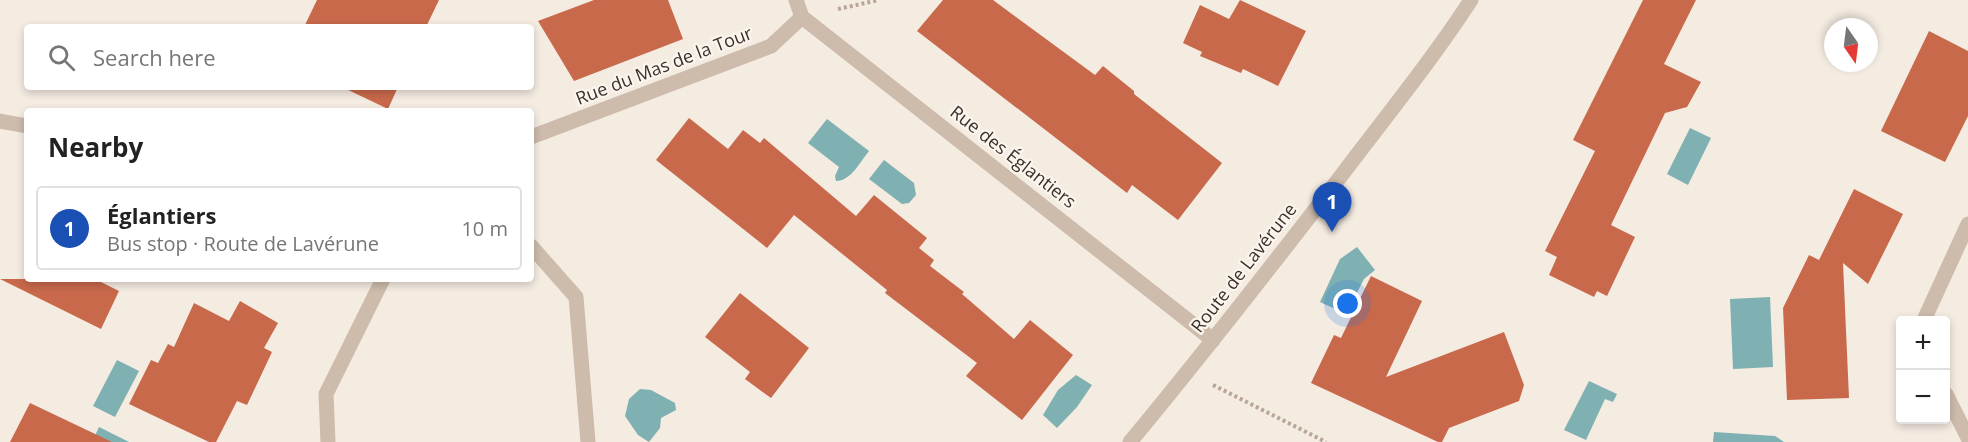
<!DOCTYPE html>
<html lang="en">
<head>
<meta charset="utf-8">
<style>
  body { margin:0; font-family:"Open Sans",sans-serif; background:#f6f6f6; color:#222 }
  .controls { position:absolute; right:18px; bottom:18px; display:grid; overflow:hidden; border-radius:6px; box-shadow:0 3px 9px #0003 }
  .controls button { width:54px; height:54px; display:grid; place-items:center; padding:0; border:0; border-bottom:2px solid #e0e0e0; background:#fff; color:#222; font:30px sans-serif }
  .compass { position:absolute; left:1824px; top:18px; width:54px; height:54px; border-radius:50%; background:#fff; box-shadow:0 3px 9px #0003; rotate:166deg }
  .you { position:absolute; left:1348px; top:304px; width:21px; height:21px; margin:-15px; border:4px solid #fff; border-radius:50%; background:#1a73e8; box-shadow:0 0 0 9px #1a73e833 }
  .badge { display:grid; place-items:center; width:39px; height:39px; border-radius:50%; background:#b45309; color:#fff; font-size:20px; font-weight:700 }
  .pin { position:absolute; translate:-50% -50px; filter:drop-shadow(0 2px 3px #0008) }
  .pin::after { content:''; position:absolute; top:32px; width:21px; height:18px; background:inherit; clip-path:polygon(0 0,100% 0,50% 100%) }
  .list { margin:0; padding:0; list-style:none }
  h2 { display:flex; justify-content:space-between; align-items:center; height:78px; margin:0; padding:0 24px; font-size:26px }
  h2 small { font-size:20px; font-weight:400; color:#767676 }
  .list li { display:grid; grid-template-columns:39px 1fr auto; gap:18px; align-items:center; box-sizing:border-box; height:84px; margin:0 12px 12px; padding:0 12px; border:2px solid #e0e0e0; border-radius:6px }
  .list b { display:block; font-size:22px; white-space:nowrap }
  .list p { margin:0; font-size:20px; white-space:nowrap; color:#767676 }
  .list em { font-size:20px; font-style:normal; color:#767676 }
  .icon { flex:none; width:33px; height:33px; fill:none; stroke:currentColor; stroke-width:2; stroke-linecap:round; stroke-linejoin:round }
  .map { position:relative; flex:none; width:1968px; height:442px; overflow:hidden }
  .search { position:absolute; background:#fff; box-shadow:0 3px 9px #0003; left:24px; top:24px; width:510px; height:66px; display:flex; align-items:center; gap:15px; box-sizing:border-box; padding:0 21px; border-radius:6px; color:#767676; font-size:22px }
  .panel { position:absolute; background:#fff; box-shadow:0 3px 9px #0003; left:24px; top:108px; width:510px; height:174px; border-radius:6px }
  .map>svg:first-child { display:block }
  .water { fill:#7fb0b2 }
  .building { fill:#c8694b }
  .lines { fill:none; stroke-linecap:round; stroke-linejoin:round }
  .path { stroke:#b9a596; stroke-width:4; stroke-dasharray:3 3; stroke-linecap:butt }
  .pedestrian { stroke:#cdbbac; stroke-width:15 }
  .minor { stroke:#cdbbac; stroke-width:15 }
  .tertiary { stroke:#cdbbac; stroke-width:15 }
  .labels { text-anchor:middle; stroke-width:4.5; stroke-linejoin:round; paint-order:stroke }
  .street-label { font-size:18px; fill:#3b302b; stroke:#fbf5ee }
</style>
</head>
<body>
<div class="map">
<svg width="1968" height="442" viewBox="0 0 1968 442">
  <rect width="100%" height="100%" fill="#f4ebe1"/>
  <g class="water">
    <path d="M827,119L869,151C860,162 851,181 836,181L835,176L839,167L808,143Z"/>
    <polygon points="1690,128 1711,138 1688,185 1667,174"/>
    <polygon points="884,160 914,183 916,195 909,203 902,204 869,179"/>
    <polygon points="1357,247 1375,270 1364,279 1346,314 1320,302 1340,259"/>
    <polygon points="1770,297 1773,367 1733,369 1730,299"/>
    <polygon points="117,360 139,371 115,417 93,406"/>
    <polygon points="1076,375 1092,385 1077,407 1057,428 1043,415 1058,390"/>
    <polygon points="1589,381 1617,394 1613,402 1605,399 1586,440 1564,430"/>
    <polygon points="640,389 651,390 675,403 676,410 661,418 660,428 649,442 638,435 625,416 629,399"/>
    <polygon points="99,427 129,442 92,442"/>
    <polygon points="1714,432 1775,436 1784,442 1713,442"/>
  </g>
  <g class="building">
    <polygon points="317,0 439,0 426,27 304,27"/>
    <polygon points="594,0 668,0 683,39 574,81 538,21"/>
    <polygon points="943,0 993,0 1095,75 1103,66 1134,91 1134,94 1222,163 1178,220 1132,185 1127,193 917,31"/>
    <polygon points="1240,0 1306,31 1278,86 1243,69 1241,73 1200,56 1202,52 1183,43 1200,5 1229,19"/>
    <polygon points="1643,0 1696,0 1664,64 1701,82 1687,107 1665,113 1611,225 1635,237 1607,296 1597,291 1594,297 1549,275 1557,257 1545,251 1595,151 1573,140"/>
    <polygon points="1929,31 1968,51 1968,116 1945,162 1881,131"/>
    <polygon points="342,87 398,87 388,109"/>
    <polygon points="689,118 728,149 743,130 760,143 764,138 856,216 874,195 927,238 919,248 934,260 930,266 964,292 962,294 1014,339 1030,320 1073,355 1022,420 966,376 977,363 885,293 887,290 794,215 767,248 656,160"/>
    <polygon points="1854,189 1903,214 1868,284 1843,263 1849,398 1787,400 1783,308 1809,255 1819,260"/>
    <polygon points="1371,276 1422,301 1386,377 1504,332 1524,385 1519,401 1449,428 1442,442 1438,442 1311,383 1334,335 1341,338"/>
    <polygon points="0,279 95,279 119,291 101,329"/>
    <polygon points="740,293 809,348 771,398 745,379 750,372 705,337"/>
    <polygon points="240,301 278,323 264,348 272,352 247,405 237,401 216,442 209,442 129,404 151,360 158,363 168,344 174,347 194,303 229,321"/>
    <polygon points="30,403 112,442 10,442"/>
  </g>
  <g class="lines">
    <g class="path">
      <polyline points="838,9 879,0"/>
      <polyline points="1213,385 1326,442"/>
    </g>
    <polyline class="pedestrian" points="531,137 771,46 802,17"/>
    <g class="minor">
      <polyline points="796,0 802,17 1213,340"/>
      <polyline points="0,121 27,126"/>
      <polyline points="531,246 576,297 588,442"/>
      <polyline points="1924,320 1968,224"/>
      <polyline points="1946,394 1968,438"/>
      <polyline points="328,442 326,394 383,279"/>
    </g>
    <path class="tertiary" d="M1130,442C1203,354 1274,263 1344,172C1387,115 1432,60 1471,0"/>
  </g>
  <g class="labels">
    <g class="street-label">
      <text transform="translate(664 66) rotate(-21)" y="6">Rue du Mas de la Tour</text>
      <text transform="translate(1013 157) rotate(38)" y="6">Rue des Églantiers</text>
      <text transform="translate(1244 268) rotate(-52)" y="6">Route de Lavérune</text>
    </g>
  </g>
</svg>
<div class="controls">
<button>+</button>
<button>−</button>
</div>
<svg class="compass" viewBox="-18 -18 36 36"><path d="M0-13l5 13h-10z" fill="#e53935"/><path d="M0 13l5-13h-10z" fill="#767676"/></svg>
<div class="you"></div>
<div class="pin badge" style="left:1332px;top:232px;background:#1a4fb4">1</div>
<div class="search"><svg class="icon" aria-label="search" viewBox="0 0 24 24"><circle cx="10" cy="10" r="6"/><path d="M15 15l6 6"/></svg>Search here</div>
<section class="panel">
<h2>Nearby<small></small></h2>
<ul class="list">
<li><span class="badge" style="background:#1a4fb4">1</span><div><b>Églantiers</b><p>Bus stop · Route de Lavérune</p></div><em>10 m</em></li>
</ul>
</section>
</div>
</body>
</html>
